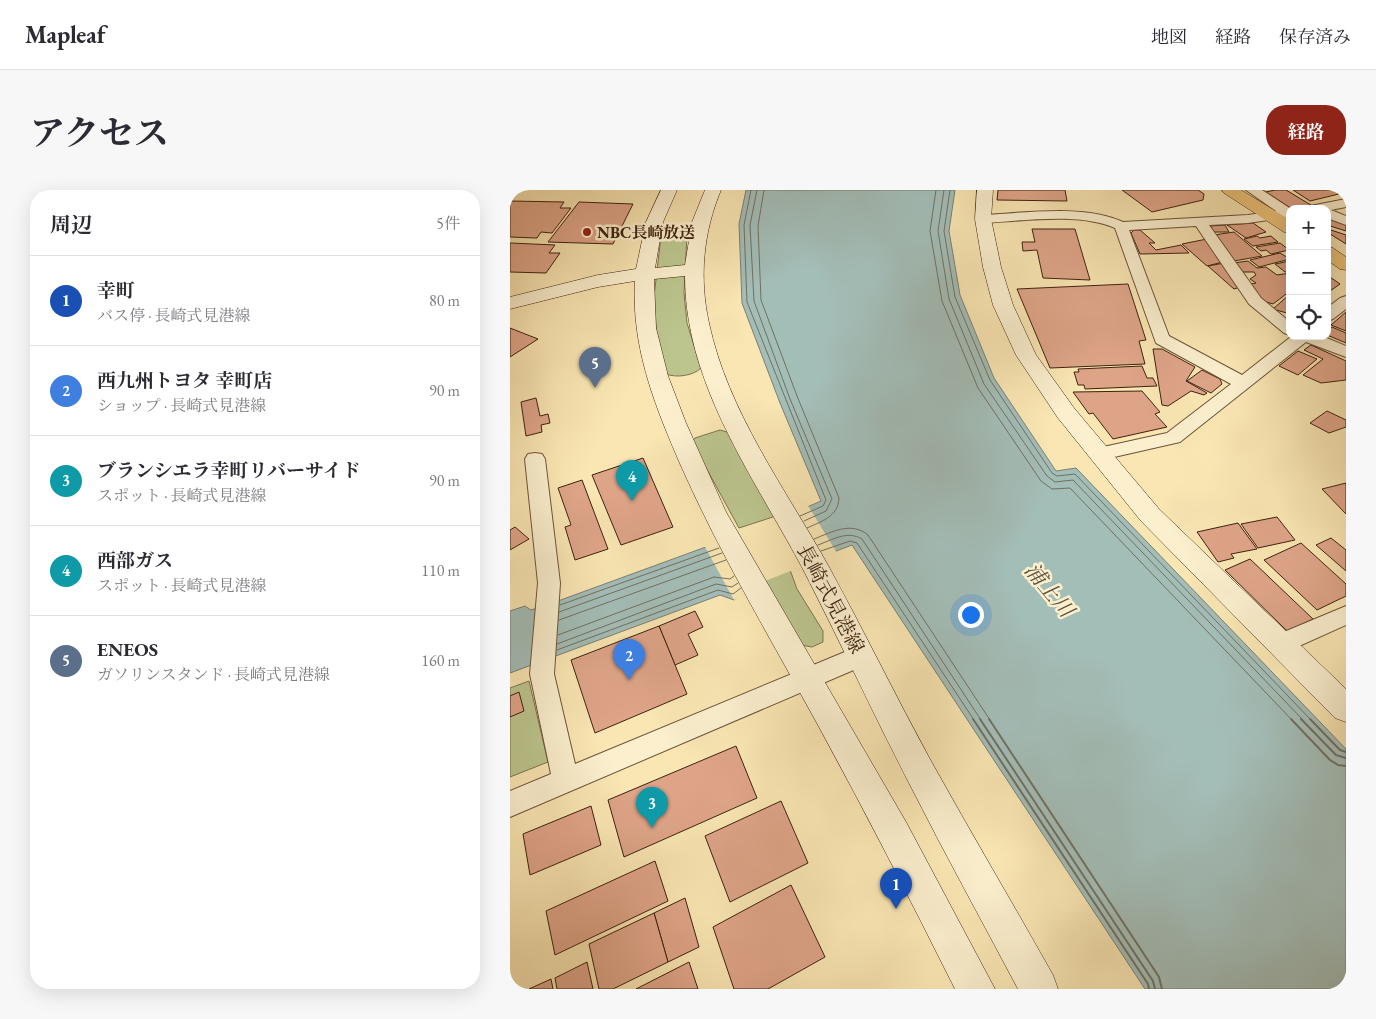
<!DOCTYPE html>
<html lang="ja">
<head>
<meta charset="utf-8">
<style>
  body { margin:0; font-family:"EB Garamond","Noto Serif JP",serif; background:#f7f7f7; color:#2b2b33 }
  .controls { position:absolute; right:15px; top:15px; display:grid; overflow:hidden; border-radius:10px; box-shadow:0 5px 20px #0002 }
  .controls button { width:45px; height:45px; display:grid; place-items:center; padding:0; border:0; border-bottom:1px solid #e1e1e2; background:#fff; color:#2b2b33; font:25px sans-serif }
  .you { position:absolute; left:460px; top:424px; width:18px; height:18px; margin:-12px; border:4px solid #fff; border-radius:50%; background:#1a73e8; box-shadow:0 0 0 8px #1a73e833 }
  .badge { display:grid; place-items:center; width:32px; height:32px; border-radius:50%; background:#8f2418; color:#fff; font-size:16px; font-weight:700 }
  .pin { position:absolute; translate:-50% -41px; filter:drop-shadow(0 1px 2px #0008) }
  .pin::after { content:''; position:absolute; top:26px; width:18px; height:15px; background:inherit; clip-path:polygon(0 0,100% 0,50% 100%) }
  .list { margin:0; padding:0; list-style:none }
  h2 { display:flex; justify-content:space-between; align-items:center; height:65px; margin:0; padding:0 20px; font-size:21px }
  h2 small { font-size:16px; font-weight:400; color:#7c7c81 }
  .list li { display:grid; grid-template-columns:32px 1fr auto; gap:15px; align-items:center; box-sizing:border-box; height:90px; padding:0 20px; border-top:1px solid #e1e1e2 }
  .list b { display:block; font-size:19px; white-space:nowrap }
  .list p { margin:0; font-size:16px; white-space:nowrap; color:#7c7c81 }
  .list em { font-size:16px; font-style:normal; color:#7c7c81 }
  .icon { flex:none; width:28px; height:28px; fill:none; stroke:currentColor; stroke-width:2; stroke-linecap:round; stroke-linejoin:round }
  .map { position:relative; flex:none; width:836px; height:799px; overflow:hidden; border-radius:20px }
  header { display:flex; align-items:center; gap:30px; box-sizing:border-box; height:70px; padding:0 25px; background:#fff; border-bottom:1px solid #e1e1e2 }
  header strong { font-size:24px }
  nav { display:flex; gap:28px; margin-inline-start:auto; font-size:18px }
  .intro { display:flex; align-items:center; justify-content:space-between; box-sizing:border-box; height:120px; padding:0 30px }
  h1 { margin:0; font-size:35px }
  .button { padding:12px 22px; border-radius:20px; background:#8f2418; color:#fff; font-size:18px; font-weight:700 }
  main { display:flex; gap:30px; padding:0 30px }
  aside { flex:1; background:#fff; border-radius:20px; box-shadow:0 5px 20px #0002 }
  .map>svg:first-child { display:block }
  .green { fill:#bcc58e; stroke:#7c744e }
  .water { fill:#a3bdb7; stroke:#7a7f73 }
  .pier { fill:#f9e6b3 }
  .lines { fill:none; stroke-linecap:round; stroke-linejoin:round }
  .shore-far1 { stroke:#707062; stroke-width:1 }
  .shore { stroke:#707062; stroke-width:2 }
  .building { fill:#dea488; stroke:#3d220e }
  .street-casing { stroke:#6c5337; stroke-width:2 }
  .secondary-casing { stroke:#3d220e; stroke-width:1 }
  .highway-casing { stroke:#3d220e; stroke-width:1 }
  .street { fill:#fbefce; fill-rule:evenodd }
  .secondary { fill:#fbefce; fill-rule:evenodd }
  .highway { fill:#ecc37a; fill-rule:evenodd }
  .poi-dot { fill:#8f2418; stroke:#fbefce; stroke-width:2 }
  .labels { text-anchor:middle; stroke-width:5; stroke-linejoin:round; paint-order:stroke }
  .far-poi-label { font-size:16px; font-weight:bold; fill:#3d220e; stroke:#fbefce; text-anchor:start }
  .street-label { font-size:20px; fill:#3d220e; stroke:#fbefce }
  .water-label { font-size:21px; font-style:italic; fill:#5c5041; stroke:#fbefce }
</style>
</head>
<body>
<header>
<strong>Mapleaf</strong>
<nav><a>地図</a><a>経路</a><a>保存済み</a></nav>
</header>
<div class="intro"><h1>アクセス</h1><a class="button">経路</a></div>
<main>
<aside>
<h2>周辺<small>5件</small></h2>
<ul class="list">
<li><span class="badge" style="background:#1a4fb4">1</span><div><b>幸町</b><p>バス停 · 長崎式見港線</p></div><em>80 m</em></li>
<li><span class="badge" style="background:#3f7fe0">2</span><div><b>西九州トヨタ 幸町店</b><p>ショップ · 長崎式見港線</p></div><em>90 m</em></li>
<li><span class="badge" style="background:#0f9aa8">3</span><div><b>ブランシエラ幸町リバーサイド</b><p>スポット · 長崎式見港線</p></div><em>90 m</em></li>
<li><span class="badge" style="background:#0f9aa8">4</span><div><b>西部ガス</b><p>スポット · 長崎式見港線</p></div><em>110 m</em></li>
<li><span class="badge" style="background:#5c6f8a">5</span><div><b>ENEOS</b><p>ガソリンスタンド · 長崎式見港線</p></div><em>160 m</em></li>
</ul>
</aside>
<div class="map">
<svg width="836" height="799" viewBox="0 0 836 799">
  <rect width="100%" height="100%" fill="#f9e6b3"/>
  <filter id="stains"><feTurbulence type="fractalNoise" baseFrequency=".004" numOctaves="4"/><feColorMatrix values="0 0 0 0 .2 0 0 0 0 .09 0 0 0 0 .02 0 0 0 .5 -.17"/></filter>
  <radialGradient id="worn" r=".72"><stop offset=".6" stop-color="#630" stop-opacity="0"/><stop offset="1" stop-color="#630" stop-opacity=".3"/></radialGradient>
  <g class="green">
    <path d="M173,43L177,45L174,103L177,133L191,178C183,186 166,188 156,184L146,139L144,107L151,46L153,44Z"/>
    <polygon points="210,240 217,242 266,326 229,338 182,252 185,248"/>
    <polygon points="279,377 287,399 313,441 313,452 302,457 291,455 253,389"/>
    <polygon points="19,491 38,572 0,587 0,498"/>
  </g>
  <polygon class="water" points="236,0 445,0 439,41 450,105 484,188 546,281 566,278 836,559 836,799 635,799 342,355 253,389 224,410 210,405 0,483 0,421 15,416 21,420 48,411 256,335 311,311 270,213 232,113 229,34"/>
  <polygon class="pier" points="297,314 327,363 255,391 234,406 224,410 194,355"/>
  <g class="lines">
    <g class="shore-far1">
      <polyline points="241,0 234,35 237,112 316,310 313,316 290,326"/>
      <polyline points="247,0 240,35 244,111 280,209 322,309 316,321 294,331"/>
      <path d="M254,0L248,36L251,110L287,206L329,308C328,327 312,331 297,338"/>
      <polyline points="426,0 420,41 432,111 468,198 531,291 542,299 560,298 782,530"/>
      <polyline points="434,0 428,41 439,109 474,194 537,286 545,292 563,290 793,530"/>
      <polyline points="440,0 434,41 445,107 480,190 542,283 547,286 565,284 801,530"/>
      <path d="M304,349C322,342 341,331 358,345L480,530"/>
      <path d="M308,355C322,350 337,340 352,349L471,530"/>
      <polyline points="311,361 340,351 347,353 464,530"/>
      <polyline points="50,415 209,358"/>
      <polyline points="49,422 212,363"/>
      <polyline points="49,430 216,370"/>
      <polyline points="48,445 204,387 220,389 224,386"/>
      <polyline points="47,454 206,394 222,397 228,393"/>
      <polyline points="47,460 208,400 223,404 231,398"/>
    </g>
    <g class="shore">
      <polyline points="463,529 638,794 639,799"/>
      <polyline points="470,529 643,791 645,799"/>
      <polyline points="479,529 649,787 652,799"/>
      <polyline points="781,529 820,570 828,575 836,576"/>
      <polyline points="791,529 826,565 836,568"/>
      <polyline points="800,529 830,560 836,562"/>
    </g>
  </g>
  <g class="building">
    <polygon points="488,0 555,0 557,11 487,10"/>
    <polygon points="612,0 688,0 694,4 693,10 642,22"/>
    <polygon points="765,0 776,0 801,15 782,19 756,2"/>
    <polygon points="783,0 829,0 833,3 800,11"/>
    <polygon points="0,11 54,12 50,18 61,18 42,43 31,42 27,48 0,47"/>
    <polygon points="69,12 123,14 103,54 38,52"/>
    <polygon points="817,28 836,34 836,41 817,35"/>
    <polygon points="743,33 756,42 736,48 717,35"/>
    <polygon points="715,35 719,42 704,42 700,36"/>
    <polygon points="522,39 565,39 580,90 533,88 527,60 513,61 512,52 525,52"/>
    <polygon points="818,39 836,45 836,54 817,42"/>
    <polygon points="624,40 630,40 645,53 639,53 646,60 671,55 679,63 630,64 621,43"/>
    <polygon points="724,42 752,66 724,71 704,45"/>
    <polygon points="747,46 750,48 761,46 768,52 743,56 734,49"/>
    <polygon points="697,49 713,72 697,76 672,54"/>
    <polygon points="0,53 45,55 39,63 50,63 36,83 0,82"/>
    <polygon points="770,53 779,60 761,64 756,60 751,61 746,57"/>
    <polygon points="770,63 780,69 749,77 740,70"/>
    <polygon points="738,71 747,78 756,77 767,85 780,83 780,101 763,114 753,111 741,94 746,93 740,89 746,85 744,82 732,82 724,73"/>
    <polygon points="780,71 780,81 775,82 765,74"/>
    <polygon points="714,73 730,97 724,99 698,76"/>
    <polygon points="817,85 830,94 820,101 817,100"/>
    <polygon points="618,94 636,150 629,151 635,174 540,178 507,99"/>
    <polygon points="780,104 780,124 763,119"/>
    <polygon points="836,122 836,141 821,135"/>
    <polygon points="822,137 836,143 836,153 817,145 817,140"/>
    <polygon points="0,138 28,149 0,167"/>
    <polygon points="801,155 836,171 836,190 811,193 793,185 813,169 794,160"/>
    <polygon points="643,159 652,159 685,177 676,191 697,203 694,205 681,201 658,216 652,215"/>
    <polygon points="788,161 807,169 788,185 769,176"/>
    <polygon points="632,176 637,188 643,188 647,196 575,199 574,195 568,195 564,182 569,182 568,179"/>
    <polygon points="692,180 710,189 712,194 701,203 677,191"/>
    <polygon points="632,201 650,222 645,224 657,237 603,249 583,223 579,224 563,202"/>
    <polygon points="26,208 30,226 38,224 40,233 31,235 32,242 16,246 11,212"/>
    <polygon points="817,221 836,230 836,237 819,243 800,233"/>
    <polygon points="133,268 163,337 111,355 82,285"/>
    <polygon points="72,290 98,359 65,370 55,337 61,335 48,298"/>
    <polygon points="836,293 836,324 812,299"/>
    <polygon points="767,327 785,350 748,358 731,334"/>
    <polygon points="728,333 747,359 721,364 724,368 708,372 687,342"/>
    <polygon points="5,337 19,349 0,360 0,340"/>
    <polygon points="821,348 836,360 836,381 806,355"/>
    <polygon points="791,353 836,394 836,406 807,420 754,370"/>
    <polygon points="740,369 803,429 777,441 715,380"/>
    <polygon points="185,421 193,437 178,444 188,465 165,475 149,436"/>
    <polygon points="149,436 177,504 85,543 61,470"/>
    <polygon points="9,502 14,521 0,527 0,506"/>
    <polygon points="226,556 247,608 114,667 98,610"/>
    <polygon points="271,611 298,673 220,712 195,646"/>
    <polygon points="81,616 91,655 20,685 13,644"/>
    <polygon points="145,671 158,711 45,765 36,721"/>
    <polygon points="281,695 315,767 258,799 224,799 203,737"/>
    <polygon points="175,708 189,757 158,772 144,723"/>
    <polygon points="144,723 158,772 103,799 89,799 79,754"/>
    <polygon points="77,772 83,799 47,799 45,788"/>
    <polygon points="179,772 188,799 126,799"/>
    <polygon points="41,789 43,799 19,799"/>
  </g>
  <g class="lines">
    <defs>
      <g id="street">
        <path d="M736,0H752L781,19L780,27L738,33L699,35L751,108L780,132V145L774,143L739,114L686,36L619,40L659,146L732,185L782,146H812L836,156V167L796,152L670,252L591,270L584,269L581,264L584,259L657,243L721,194L646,153L605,38C569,22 512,31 473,33L466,29L473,25C515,23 574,14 613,32L738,25L766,21Z"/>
        <polygon points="836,9 836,17 821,20 836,26 836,35 817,28 817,19 798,19 800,16"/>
        <polygon points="836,106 836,119 823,129 817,131 817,118 830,108"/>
        <polygon points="25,263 32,264 35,269 50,393 44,484 65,574 342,459 351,456 360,459 363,466 360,473 0,627 0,601 41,584 20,484 28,393 15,269 18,264"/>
        <polygon points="836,416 836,435 778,461 770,464 762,461 758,454 762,447"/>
      </g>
      <g id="secondary">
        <path d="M151,0H167L153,32L145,78L175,75L182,32L195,0H211C193,43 189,88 199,133C218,222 275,298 319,377C354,441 386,507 421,571C461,643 503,714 543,785L548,799H508C472,731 435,664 400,595C364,526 332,455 296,385C247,291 175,197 175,86L144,89L146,138L158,186L176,233L216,322L396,632L485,799H445C401,711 356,623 309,537C262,451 211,366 171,276C145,216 121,157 125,91L88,97L0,119V107L88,85L126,79L136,32Z"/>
        <polygon points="467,0 483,0 481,29 491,77 503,115 526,165 564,218 649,319 836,499 836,532 825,528 631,331 548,228 506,165 483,115 473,77 465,29"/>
      </g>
      <g id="highway">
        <polygon points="712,0 731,0 780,30 780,43 774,42 714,3"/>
        <polygon points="817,57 823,58 836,67 836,80 830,79 817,70"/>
      </g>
    </defs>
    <use href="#street" class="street-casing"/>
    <use href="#secondary" class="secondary-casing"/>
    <use href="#highway" class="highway-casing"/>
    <use href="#street" class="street"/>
    <use href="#secondary" class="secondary"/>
    <use href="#highway" class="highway"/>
  </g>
  <circle class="poi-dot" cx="77" cy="42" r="5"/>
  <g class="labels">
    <g class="far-poi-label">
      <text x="87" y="48">NBC長崎放送</text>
    </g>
    <g class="street-label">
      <text transform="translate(321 409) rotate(62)" y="7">長崎式見港線</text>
    </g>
    <g class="water-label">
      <text transform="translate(539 400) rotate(50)" y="7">浦上川</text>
    </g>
  </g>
  <rect width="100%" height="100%" filter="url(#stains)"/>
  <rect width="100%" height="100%" fill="url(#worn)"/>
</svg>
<div class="controls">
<button>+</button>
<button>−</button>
<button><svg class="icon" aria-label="locate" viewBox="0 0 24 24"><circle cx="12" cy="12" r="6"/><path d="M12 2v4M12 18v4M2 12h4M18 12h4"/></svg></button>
</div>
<div class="you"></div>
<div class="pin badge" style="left:386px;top:719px;background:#1a4fb4">1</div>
<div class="pin badge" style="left:119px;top:490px;background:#3f7fe0">2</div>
<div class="pin badge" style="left:142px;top:638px;background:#0f9aa8">3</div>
<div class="pin badge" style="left:122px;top:311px;background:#0f9aa8">4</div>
<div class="pin badge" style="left:85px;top:198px;background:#5c6f8a">5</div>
</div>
</main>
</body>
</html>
